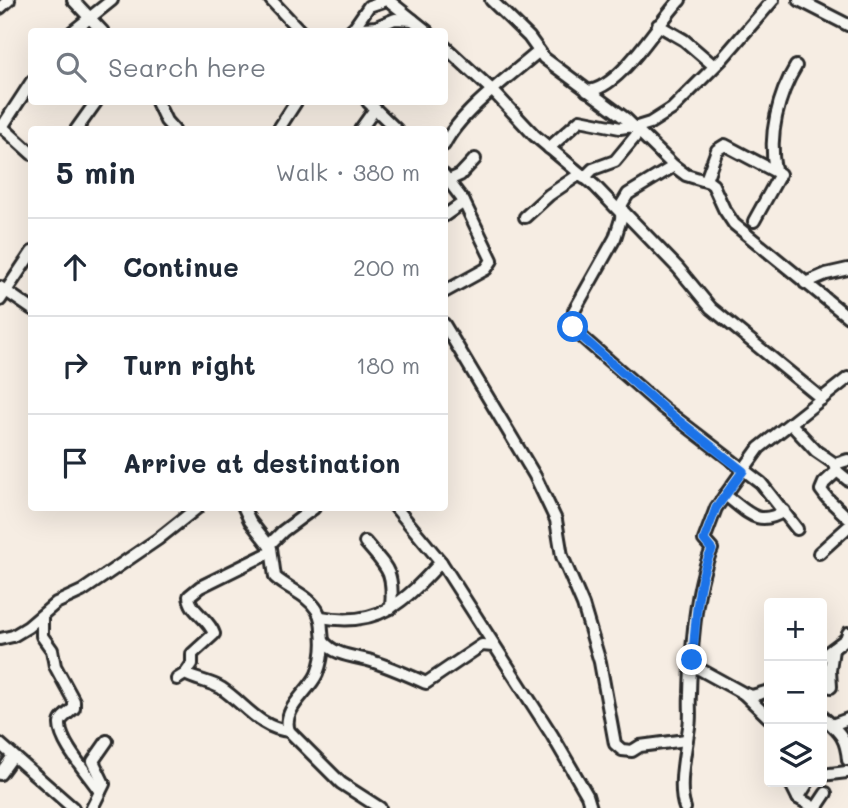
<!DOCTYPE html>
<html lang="en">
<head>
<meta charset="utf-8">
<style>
  body { margin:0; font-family:Mali,sans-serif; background:#f6f6f7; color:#1f2937 }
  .controls { position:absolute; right:21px; bottom:21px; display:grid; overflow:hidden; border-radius:7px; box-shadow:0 7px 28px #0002 }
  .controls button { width:63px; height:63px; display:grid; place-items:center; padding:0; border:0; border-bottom:2px solid #e0e1e3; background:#fff; color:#1f2937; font:35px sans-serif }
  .stop { position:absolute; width:21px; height:21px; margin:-16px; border:5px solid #1a73e8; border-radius:50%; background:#fff }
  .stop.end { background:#1a73e8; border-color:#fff; box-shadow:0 2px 7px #0008 }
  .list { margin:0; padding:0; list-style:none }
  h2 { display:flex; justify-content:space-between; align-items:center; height:91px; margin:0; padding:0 28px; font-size:30px }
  h2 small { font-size:23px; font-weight:400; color:#747a83 }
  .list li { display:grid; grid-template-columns:46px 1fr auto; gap:21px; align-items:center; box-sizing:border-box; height:98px; padding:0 28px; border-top:2px solid #e0e1e3 }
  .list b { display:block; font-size:26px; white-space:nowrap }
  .list em { font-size:23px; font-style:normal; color:#747a83 }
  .icon { flex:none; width:38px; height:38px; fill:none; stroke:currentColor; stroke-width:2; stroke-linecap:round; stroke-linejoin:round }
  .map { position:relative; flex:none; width:848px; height:808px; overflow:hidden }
  .search { position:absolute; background:#fff; box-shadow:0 7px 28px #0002; left:28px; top:28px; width:420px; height:77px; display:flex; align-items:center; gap:18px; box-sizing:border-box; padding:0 24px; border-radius:7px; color:#747a83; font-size:26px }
  .panel { position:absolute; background:#fff; box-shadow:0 7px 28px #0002; left:28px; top:126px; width:420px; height:385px; border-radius:7px }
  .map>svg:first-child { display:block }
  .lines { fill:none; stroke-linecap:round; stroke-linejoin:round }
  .minor-casing { stroke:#2b2b2b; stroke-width:16 }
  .minor { stroke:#f6f6f2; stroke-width:10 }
  .route { stroke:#1a73e8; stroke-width:9 }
</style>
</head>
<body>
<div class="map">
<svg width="848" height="808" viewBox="0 0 848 808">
  <rect width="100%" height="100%" fill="#f6ede3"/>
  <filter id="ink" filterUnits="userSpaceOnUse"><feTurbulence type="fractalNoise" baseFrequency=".0143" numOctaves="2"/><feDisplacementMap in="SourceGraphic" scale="14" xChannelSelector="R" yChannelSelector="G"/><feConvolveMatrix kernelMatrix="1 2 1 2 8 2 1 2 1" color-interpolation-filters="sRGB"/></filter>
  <g filter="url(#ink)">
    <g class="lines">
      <defs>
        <g id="minor">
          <polyline points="73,0 103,32"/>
          <polyline points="271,0 301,32"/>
          <polyline points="388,0 428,32"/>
          <polyline points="491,0 529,37 544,58 626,119 674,166 686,175 709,182 713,185 724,209 734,224 848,317"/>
          <polyline points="799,0 848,25"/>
          <polyline points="0,8 9,0"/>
          <polyline points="658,25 684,40 713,65"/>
          <polyline points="352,29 376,27 395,19 413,20"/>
          <polyline points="72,32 112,0"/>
          <polyline points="351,32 369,6 387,0"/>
          <polyline points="444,46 493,91 534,135 595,186 621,213"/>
          <path d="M587,91C621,89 657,23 680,0"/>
          <polyline points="157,102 166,121 174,130"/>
          <polyline points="368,102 397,130"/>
          <polyline points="0,125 32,154"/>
          <polyline points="2,127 32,81"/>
          <polyline points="634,128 650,123 672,109 722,59 773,0"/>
          <polyline points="76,130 96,102"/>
          <polyline points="278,130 296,102"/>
          <polyline points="360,130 375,109"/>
          <path d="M444,145C461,111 509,77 538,52"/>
          <polyline points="549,148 580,120 620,128 633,126"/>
          <polyline points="674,166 628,194 622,204 621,219 615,238 574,311 572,323 583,338 663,408 761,483 797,529"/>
          <path d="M775,170C768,136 778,95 796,66"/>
          <polyline points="444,175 463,200 492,260 486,269 444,292"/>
          <polyline points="584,178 593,169 615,161 639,132"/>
          <polyline points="449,180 460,175 475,159"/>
          <polyline points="706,180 717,150 725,145 780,174 754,221"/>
          <polyline points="621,209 678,268 711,308 822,399"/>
          <polyline points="444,216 464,202"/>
          <polyline points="525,217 549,195 580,174"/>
          <polyline points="805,283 826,274 848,269"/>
          <polyline points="0,287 32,309"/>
          <polyline points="0,300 32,252"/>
          <polyline points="444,324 535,476 556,520 562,556 583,605 600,662 615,744 622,750 632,751 640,746 686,740"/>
          <polyline points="791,424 816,451 835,464 848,460"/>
          <polyline points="835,464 837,471 824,483 821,490 827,498 848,518"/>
          <polyline points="837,471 848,480"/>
          <path d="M725,495C747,511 757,528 784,511"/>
          <path d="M244,508L250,521L271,548L275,577C288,589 307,594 317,610C321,617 322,624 322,631C324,646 322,661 317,674C309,692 281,709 289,731L341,783L380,808"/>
          <polyline points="396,508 441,562 552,735 587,795 591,808"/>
          <path d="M365,542C388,569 394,571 391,608"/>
          <polyline points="269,545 283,531 314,508"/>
          <polyline points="819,553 848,527"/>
          <path d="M42,616V636L52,650L55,666L74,701V708C70,712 60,718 60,724C59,743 90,776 100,792"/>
          <path d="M321,617C379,628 404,602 441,562"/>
          <polyline points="0,639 13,636 28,627 56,603 82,591 158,539 197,508"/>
          <path d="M323,641C334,655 352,656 368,660C388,666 408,675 426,683L482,645L493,646"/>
          <polyline points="822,657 846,639 848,633"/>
          <polyline points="692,665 743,693 752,696 769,691"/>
          <path d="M185,674L192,664V654L214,634C209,618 190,612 189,596L200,587L271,552"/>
          <path d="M177,679L185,674C197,680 211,682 221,688C245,704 259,728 289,731"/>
          <polyline points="831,687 830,670 833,649"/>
          <polyline points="744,694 769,718"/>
          <path d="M822,716C839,732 846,736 848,760"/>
          <polyline points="832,725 848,719"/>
          <polyline points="0,744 73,808"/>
          <polyline points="0,774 13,756"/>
          <polyline points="822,775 847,772"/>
          <polyline points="790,782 798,798 815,808"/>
          <polyline points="798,798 808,782"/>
          <polyline points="92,808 104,784 93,761 107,741"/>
          <path d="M685,808C677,787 686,749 689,727C691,717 689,705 690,694C691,653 695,586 712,549L704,540L716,508L759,448L848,378"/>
          <polyline points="816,808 826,793"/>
        </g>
      </defs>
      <use href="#minor" class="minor-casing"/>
      <use href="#minor" class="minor"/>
    </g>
  </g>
  <g class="lines" filter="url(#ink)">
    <path class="route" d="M573,327L583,338L663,408L743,471L716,508L704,540L712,550C695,583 697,623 692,660"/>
  </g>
</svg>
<div class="controls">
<button>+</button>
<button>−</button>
<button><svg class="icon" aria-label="layers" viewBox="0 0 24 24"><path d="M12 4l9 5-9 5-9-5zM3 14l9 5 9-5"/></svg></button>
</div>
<div class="stop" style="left:573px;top:327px"></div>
<div class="stop end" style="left:692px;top:660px"></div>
<div class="search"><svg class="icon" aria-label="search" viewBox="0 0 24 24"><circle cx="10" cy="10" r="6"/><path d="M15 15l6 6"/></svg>Search here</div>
<section class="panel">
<h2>5 min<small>Walk · 380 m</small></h2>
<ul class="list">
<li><svg class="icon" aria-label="ahead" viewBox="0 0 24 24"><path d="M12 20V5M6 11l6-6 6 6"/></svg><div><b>Continue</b></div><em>200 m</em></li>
<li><svg class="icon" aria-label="right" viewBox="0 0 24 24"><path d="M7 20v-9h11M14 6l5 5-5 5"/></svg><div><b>Turn right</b></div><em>180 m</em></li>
<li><svg class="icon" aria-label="arrive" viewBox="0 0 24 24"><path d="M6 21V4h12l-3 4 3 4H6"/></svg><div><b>Arrive at destination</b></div></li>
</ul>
</section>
</div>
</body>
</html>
